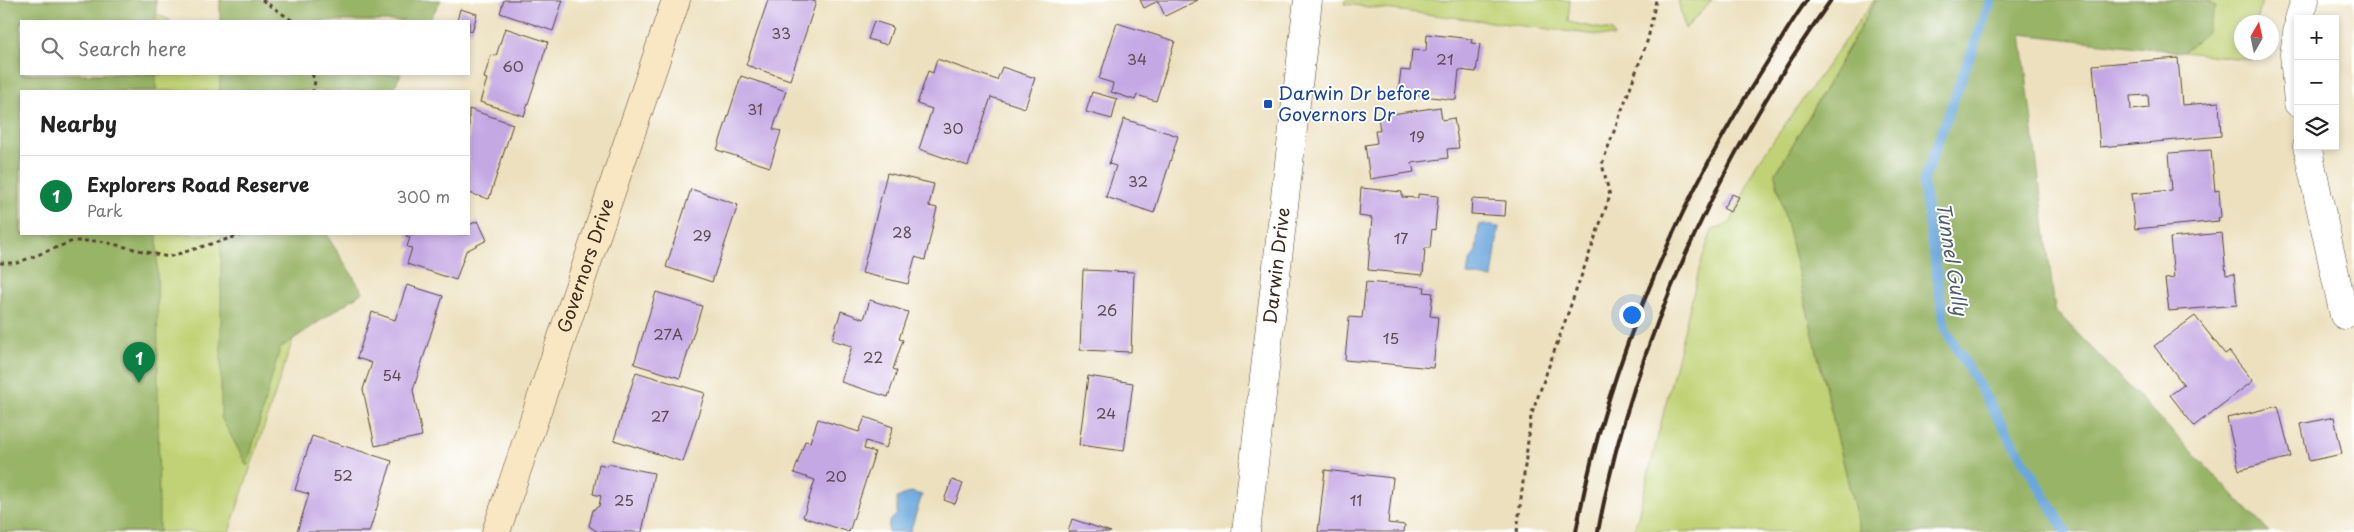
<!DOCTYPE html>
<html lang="en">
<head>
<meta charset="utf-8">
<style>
  body { margin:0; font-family:"Playpen Sans",sans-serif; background:#f2f2f2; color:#222 }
  .controls { position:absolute; right:15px; top:15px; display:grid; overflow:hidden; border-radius:0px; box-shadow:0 2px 8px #0003 }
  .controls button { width:45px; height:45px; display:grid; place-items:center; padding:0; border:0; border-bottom:1px solid #e0e0e0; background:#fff; color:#222; font:25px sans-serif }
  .compass { position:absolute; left:2234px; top:15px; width:45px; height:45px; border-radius:50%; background:#fff; box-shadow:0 2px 8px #0003; rotate:9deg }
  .you { position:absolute; left:1631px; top:314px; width:18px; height:18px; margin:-12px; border:4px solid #fff; border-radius:50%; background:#1a73e8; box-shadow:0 0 0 8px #1a73e833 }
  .badge { display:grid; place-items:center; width:32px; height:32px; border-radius:50%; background:#0b8043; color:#fff; font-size:16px; font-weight:700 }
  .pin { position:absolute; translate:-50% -41px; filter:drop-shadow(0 1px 2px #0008) }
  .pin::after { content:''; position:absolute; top:26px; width:18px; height:15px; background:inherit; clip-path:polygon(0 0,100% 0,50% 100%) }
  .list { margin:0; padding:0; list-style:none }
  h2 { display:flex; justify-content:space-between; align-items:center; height:65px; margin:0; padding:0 20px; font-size:21px }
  h2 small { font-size:16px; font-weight:400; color:#767676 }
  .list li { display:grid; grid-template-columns:32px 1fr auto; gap:15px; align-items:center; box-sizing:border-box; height:80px; padding:0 20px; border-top:1px solid #e0e0e0 }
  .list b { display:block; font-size:19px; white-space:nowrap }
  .list p { margin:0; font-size:16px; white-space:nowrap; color:#767676 }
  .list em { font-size:16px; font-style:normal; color:#767676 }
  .icon { flex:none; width:28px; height:28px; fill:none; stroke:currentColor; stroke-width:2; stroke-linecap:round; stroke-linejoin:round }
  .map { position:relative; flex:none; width:2354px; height:532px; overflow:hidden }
  .search { position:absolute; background:#fff; box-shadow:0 2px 8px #0003; left:20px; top:20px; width:450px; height:55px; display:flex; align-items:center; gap:12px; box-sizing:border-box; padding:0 18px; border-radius:0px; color:#767676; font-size:19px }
  .panel { position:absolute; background:#fff; box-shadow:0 2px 8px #0003; left:20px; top:90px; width:450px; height:145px; border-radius:0px }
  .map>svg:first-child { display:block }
  .green { fill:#c0d274; stroke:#7e7e49 }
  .forest { fill:#98b466; stroke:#6a6f42 }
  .water { fill:#6ba7dc; stroke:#53687d }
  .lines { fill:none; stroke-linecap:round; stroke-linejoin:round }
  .stream { stroke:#6ba7dc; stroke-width:10 }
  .building { fill:#c4a8e4; fill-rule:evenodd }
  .minor-casing { stroke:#564536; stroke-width:29 }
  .secondary-casing { stroke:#564536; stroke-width:29 }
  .path { stroke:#564536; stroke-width:3; stroke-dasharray:4 4; stroke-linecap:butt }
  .minor { stroke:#fff; stroke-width:28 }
  .secondary { stroke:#f9e7c3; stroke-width:28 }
  .rail { stroke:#3b2a1e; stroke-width:4 }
  .transit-dot { fill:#1a4fb4; stroke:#fff; stroke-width:2 }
  .labels { text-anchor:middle; stroke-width:4; stroke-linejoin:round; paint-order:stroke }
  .number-label { font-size:15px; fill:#5d4a50 }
  .transit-label { font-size:18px; fill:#164399; stroke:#fff; text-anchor:start }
  .street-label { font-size:18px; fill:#3b2a1e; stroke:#fff }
  .water-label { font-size:19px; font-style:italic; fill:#4e5c6a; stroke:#fff }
</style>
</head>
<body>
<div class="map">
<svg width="2354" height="532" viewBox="0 0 2354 532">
  <rect width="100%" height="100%" fill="#fff"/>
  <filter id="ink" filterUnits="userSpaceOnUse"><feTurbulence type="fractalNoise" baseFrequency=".02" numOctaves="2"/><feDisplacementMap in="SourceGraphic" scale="10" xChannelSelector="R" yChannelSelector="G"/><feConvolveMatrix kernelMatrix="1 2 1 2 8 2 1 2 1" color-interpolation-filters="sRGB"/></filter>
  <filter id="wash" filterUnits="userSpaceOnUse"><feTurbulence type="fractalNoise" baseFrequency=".0096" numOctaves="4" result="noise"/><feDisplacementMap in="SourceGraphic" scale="20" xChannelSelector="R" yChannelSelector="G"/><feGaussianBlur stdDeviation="1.12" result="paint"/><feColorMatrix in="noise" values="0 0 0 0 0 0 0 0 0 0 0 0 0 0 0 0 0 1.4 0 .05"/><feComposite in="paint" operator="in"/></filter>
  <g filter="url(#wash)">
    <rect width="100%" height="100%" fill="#ece0be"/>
    <g class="green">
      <polygon points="0,0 131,0 171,21 21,21 21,74 270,74 303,91 21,91 21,234 328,234 229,532 0,532"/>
      <polygon points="1345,0 1570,0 1568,22 1612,31 1614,37 1344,4"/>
      <polygon points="1678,0 1712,0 1685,29"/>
      <polygon points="1874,0 1876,0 1775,175 1860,532 1634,532 1701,262 1712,230 1731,222 1756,165"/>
      <polygon points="2039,0 2262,0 2257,22 2242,22 2242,52 2254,53 2253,60 2021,33"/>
    </g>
    <g class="forest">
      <polygon points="0,0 156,0 156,21 21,21 21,74 156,74 156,91 21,91 21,234 157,234 159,532 0,532"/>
      <polygon points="220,0 441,0 429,21 220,21"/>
      <polygon points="1876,0 2207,0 2216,6 2206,33 2183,52 2021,34 2055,310 2269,532 1860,532 1775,175"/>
      <polygon points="220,74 401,74 392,91 220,91"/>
      <polygon points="221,234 326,234 363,292 280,348 247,466 221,417"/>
    </g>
    <g class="water">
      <polygon points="1479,224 1499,227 1492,278 1467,275 1469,263 1476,251"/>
      <polygon points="911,492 922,495 910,532 888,532 889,522 897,514 897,498"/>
    </g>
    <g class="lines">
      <polyline class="stream" points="1991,0 1923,182 1945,329 2066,532"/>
    </g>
    <g id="blocks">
      <g class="building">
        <polygon points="504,0 563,0 553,31 500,13"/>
        <polygon points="768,0 810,0 816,2 790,80 746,65"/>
        <polygon points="1140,0 1198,0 1165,16 1158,1 1144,8"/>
        <polygon points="460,9 477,14 472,32 469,31 469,21 457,21"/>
        <polygon points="874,21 893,27 887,45 868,39"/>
        <polygon points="1117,23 1175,41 1156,101 1137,95 1135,100 1111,92 1113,83 1099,79"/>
        <polygon points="505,28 548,42 524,116 480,102 487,79 484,78 491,55 496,56"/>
        <polygon points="1427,34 1472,39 1471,43 1480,44 1476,72 1459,70 1456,100 1398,93 1401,70 1410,71 1412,50 1426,51"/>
        <path d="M2178,58L2182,105L2219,102L2221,136L2100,147L2093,65ZM2148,95L2149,108L2131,110L2130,96Z"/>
        <polygon points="937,59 997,80 1002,67 1035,78 1025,108 991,97 968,166 919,149 932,109 917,104 928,71 933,73"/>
        <polygon points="741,76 786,91 773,129 781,131 770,167 717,150"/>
        <polygon points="1092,92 1117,99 1112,119 1086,112"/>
        <polygon points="1440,107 1442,120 1454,118 1459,148 1447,149 1448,158 1412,163 1414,172 1370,179 1365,145 1377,143 1375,131 1380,131 1378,116"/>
        <polygon points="469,109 513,124 489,199 469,193"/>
        <polygon points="1124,119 1178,136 1154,213 1106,197 1116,166 1109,164"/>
        <polygon points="2211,150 2215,191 2219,190 2221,217 2218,218 2219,221 2135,229 2131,194 2172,190 2169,153"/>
        <polygon points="887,173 934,184 929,206 937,208 925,260 915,257 908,284 862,273"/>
        <polygon points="1361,188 1402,192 1402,197 1418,198 1418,194 1438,196 1435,230 1432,229 1430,248 1425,248 1423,275 1368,270 1372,218 1359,216"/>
        <polygon points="691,189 738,205 712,282 666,267"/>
        <polygon points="1732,194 1739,197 1730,212 1723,208"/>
        <polygon points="1472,199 1506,201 1505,216 1471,214"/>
        <polygon points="478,221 487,240 466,251 456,280 407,264 412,248 407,247 410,237 406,236 407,234 469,234 469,225"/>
        <polygon points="2222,233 2226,275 2234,274 2237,305 2169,311 2165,279 2174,278 2170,238"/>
        <polygon points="1083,270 1134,272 1131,352 1080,350"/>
        <polygon points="1366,282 1425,287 1424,292 1433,293 1430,316 1438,317 1433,368 1345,360 1349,317 1362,318"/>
        <polygon points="407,285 443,296 413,390 422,436 375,446 363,389 372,363 357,358 372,312 395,320"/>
        <polygon points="656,292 702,306 680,378 634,364"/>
        <polygon points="870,300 908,312 899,339 903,340 893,369 897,371 888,397 841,382 852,346 832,340 841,311 864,319"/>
        <polygon points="2195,316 2225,354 2229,351 2253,381 2194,426 2170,395 2184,385 2154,346"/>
        <polygon points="636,372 705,393 683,462 614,440"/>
        <polygon points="1088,376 1133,383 1124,451 1079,445"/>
        <polygon points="2278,406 2291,457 2239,470 2227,418"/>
        <polygon points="865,417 893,427 886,448 866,441 864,449 875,452 849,532 803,517 815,480 794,473 805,441 810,442 818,419 859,432"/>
        <polygon points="2334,417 2342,454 2309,461 2301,424"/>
        <polygon points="312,436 392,461 369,532 297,532 309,494 295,490"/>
        <polygon points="599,464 607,466 608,464 654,473 642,532 598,532 589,526 593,510 599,506 601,496 593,494"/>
        <polygon points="1325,470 1393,478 1388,523 1405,525 1404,532 1318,532"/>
        <polygon points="952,480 963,484 955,504 944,500"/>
        <polygon points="1072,519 1111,532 1068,532"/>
      </g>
    </g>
  </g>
  <g filter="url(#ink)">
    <use href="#blocks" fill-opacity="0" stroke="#564536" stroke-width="1"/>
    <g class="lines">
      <defs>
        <g id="minor">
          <polyline points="2299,19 2305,0"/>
          <polyline points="2298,26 2294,54 2298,103"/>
          <polyline points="2307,146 2344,315"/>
          <path id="s1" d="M1246,532L1308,0"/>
        </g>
        <g id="secondary">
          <path id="s2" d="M496,532L676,0"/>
        </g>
      </defs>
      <use href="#minor" class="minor-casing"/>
      <use href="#secondary" class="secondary-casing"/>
      <g class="path">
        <polyline points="262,0 293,21"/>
        <polyline points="312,74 315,81 313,91"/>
        <polyline points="0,263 17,263 73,241 100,241 168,257 244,234"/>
        <polyline points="1517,532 1531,416 1610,196 1602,164 1648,39 1656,0"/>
      </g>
      <use href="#minor" class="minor"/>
      <use href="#secondary" class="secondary"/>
      <g class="rail">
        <path d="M1576,532C1606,368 1677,203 1766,64C1780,42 1792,20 1807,0"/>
        <path d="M1598,532C1632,344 1721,155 1831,0"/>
      </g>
    </g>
  </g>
  <rect class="transit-dot" x="1263" y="99" width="10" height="10" rx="2.5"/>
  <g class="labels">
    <g class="number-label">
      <text x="781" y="39">33</text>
      <text x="1137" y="65">34</text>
      <text x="1445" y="65">21</text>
      <text x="513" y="72">60</text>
      <text x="755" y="115">31</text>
      <text x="953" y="134">30</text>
      <text x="1417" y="142">19</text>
      <text x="1138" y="187">32</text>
      <text x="902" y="238">28</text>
      <text x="702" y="241">29</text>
      <text x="1401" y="244">17</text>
      <text x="1107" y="316">26</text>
      <text x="668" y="340">27A</text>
      <text x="1391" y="344">15</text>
      <text x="873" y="363">22</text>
      <text x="392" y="381">54</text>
      <text x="1106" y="419">24</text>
      <text x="660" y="422">27</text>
      <text x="343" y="481">52</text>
      <text x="836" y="482">20</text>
      <text x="624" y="506">25</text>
      <text x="1356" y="506">11</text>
    </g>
    <g class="transit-label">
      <text x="1278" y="100">Darwin Dr before<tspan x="1278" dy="21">Governors Dr</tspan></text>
    </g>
    <g class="street-label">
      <text dy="6" stroke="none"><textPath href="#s2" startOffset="281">Governors Drive</textPath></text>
      <text dy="6" stroke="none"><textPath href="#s1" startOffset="268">Darwin Drive</textPath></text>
    </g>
    <g class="water-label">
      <text transform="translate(1952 259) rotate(81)" y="7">Tunnel Gully</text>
    </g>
  </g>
</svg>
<div class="controls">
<button>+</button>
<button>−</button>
<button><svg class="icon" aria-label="layers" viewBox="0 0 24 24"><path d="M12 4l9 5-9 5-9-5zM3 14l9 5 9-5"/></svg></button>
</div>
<svg class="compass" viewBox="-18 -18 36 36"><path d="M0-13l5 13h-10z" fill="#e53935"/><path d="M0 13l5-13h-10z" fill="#767676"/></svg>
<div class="you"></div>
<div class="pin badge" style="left:139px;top:383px">1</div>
<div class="search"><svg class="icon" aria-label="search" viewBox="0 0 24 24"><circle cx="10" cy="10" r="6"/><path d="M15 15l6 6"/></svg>Search here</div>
<section class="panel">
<h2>Nearby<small></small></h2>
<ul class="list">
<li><span class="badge">1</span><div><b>Explorers Road Reserve</b><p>Park</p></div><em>300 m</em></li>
</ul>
</section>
</div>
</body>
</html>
